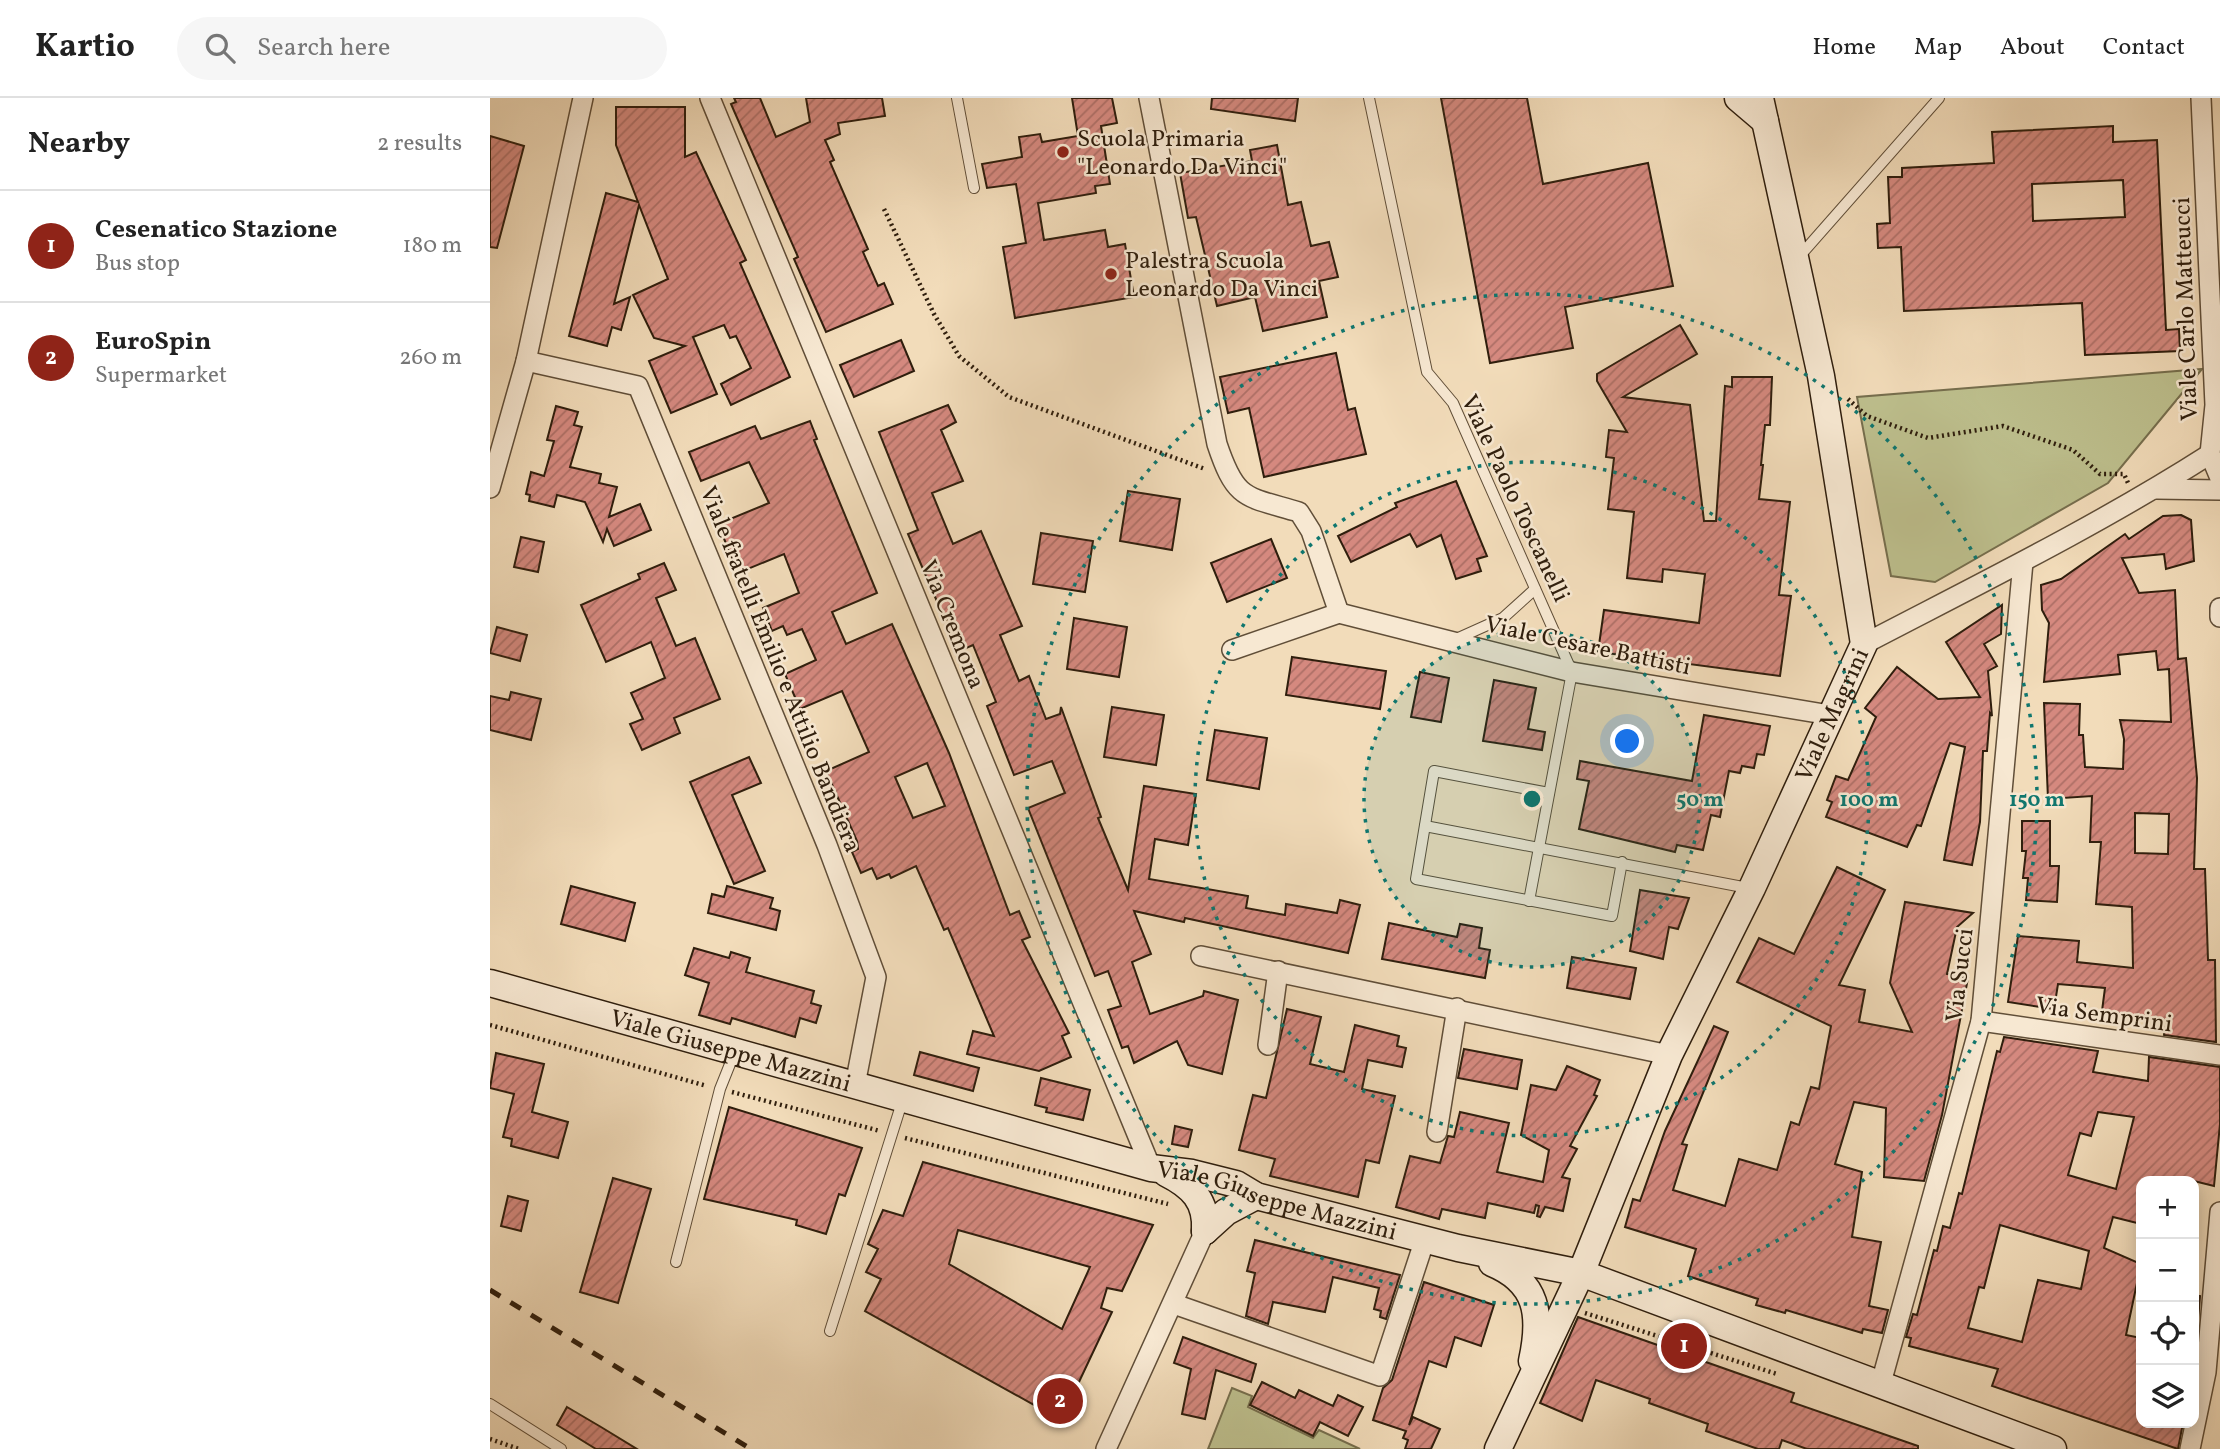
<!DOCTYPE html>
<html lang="en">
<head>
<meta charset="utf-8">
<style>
  body { margin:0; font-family:Vollkorn,serif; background:#f6f6f6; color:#222 }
  .controls { position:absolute; right:21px; bottom:21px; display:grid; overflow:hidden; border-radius:14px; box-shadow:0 4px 18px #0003 }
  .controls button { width:63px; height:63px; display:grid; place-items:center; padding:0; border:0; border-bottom:2px solid #e0e0e0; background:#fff; color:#222; font:35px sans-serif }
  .you { position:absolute; left:1138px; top:644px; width:24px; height:24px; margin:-18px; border:5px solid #fff; border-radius:50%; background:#1a73e8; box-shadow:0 0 0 10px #1a73e833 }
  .badge { display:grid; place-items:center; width:46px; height:46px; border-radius:50%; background:#8f2418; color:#fff; font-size:23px; font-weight:700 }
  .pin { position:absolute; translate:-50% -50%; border:4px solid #fff; box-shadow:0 2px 7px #0006 }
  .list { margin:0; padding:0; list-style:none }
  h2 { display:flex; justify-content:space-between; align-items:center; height:91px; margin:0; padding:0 28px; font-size:30px }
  h2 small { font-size:23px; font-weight:400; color:#767676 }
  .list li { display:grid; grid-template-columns:46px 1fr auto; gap:21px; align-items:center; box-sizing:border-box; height:112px; padding:0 28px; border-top:2px solid #e0e0e0 }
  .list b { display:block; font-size:26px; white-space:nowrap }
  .list p { margin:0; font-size:23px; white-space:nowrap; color:#767676 }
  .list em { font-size:23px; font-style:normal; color:#767676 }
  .icon { flex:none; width:38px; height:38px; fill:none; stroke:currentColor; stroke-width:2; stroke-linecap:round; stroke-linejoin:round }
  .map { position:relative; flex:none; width:1730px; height:1351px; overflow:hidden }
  header { display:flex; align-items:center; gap:42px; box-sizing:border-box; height:98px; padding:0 35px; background:#fff; border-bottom:2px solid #e0e0e0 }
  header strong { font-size:33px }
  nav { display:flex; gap:38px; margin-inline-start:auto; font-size:24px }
  .search { width:490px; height:63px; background:#f6f6f6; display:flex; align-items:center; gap:18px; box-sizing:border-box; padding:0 24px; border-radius:38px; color:#767676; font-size:26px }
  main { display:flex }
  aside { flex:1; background:#fff }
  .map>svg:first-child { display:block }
  .park { fill:#bdbf8d; stroke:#766e4d; stroke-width:2 }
  .building { fill:url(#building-hatch); stroke:#2f1e0d; stroke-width:2; fill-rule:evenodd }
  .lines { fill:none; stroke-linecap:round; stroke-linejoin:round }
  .lane-casing { stroke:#604e38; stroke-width:12 }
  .street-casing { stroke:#604e38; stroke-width:22 }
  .secondary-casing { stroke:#2f1e0d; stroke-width:29 }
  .path { stroke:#2f1e0d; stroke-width:4.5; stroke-dasharray:2 3.5; stroke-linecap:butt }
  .lane { stroke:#f7e8d2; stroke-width:10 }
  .street { stroke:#f7e8d2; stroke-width:19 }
  .secondary { stroke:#f7e8d2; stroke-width:26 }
  .rail { stroke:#2f1e0d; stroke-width:5; stroke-dasharray:12 12; stroke-linecap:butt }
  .ring { fill:none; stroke:#0f766e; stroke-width:3.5; stroke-dasharray:3.5 7 }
  .poi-dot { fill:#8f2418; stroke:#f7e8d2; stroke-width:2.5 }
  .labels { text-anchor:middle; stroke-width:5; stroke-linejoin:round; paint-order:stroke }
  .poi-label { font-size:24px; fill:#2f1e0d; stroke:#f7e8d2; text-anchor:start }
  .street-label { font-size:24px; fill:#2f1e0d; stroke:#f7e8d2 }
  .centre { fill:#0f766e; stroke:#f7e8d2; stroke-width:3.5 }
  .ring-label { font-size:21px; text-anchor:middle; font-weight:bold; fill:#0f766e; stroke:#f7e8d2; stroke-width:5; stroke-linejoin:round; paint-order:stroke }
</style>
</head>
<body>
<header>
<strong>Kartio</strong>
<div class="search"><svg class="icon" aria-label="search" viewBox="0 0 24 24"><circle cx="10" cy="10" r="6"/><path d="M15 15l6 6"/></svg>Search here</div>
<nav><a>Home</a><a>Map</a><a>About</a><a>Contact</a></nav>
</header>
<main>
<aside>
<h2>Nearby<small>2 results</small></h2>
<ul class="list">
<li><span class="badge">1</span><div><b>Cesenatico Stazione</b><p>Bus stop</p></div><em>180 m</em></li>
<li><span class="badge">2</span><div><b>EuroSpin</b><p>Supermarket</p></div><em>260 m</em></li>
</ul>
</aside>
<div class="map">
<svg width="1730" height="1351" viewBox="0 0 1730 1351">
  <defs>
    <pattern id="building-hatch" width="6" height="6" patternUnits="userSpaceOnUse" patternTransform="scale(1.75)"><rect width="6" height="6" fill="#d5897f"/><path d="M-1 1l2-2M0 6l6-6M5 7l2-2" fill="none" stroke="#ad6f66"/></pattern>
  </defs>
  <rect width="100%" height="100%" fill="#f2dcba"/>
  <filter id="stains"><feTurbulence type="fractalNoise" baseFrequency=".00286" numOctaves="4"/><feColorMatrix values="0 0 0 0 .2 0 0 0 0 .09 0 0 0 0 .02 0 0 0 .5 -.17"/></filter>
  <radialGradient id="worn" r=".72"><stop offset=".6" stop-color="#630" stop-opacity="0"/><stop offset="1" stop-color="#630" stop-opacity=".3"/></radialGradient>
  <g class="park">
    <polygon points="1712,271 1618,385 1445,484 1401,478 1367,299"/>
    <polygon points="742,1290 762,1298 758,1309 823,1340 829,1332 870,1351 718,1351"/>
  </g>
  <g class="building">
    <polygon points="244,0 270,0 286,39 320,24 316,0 392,0 395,18 348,25 350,36 335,42 344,62 340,64 378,151 373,154 388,188 394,185 403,206 336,234 304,161 308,159 241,6 246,4"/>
    <polygon points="582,0 622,0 627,25 611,28 620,86 605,88 606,95 548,105 554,142 615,132 618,149 635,146 644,199 525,220 513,149 536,145 526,86 497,90 492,66 532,59 529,39 550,36 552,44 588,38"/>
    <polygon points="722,0 808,0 805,23 721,11"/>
    <polygon points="951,0 1037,0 1053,86 1158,65 1183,188 1075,209 1083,250 1000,265"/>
    <polygon points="126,9 195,9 195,59 206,54 256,162 250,165 300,279 241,307 231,286 261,270 246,238 240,240 234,227 203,239 227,296 181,315 159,263 195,248 164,240 143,197 178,181 149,107 124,206 140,199 131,232 122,229 117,248 79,238 116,95 148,104 126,47"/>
    <path d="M1623,28V44L1667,42L1676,232L1689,231L1690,253L1595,257L1592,205L1414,213L1411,149L1388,150L1387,126L1400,125L1398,79H1412V70L1504,65L1502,34ZM1633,82L1635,119L1543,123L1542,86Z"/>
    <polygon points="0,38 34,48 7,150 0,149"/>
    <polygon points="787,47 798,107 811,104 821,148 839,144 848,179 829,183 837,219 773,233 765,199 727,208 706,119 698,120 690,75 762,63 760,52"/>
    <polygon points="1190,227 1207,256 1133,299 1200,307 1214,423 1226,423 1235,288 1242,289 1242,279 1282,279 1280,327 1275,327 1271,367 1273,367 1269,401 1300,404 1289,497 1301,498 1290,578 1108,554 1114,512 1209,525 1215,476 1173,471 1172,484 1137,480 1144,414 1118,411 1124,360 1116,359 1119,332 1137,334 1107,283 1107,276"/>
    <polygon points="411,242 424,273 364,299 350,267"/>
    <polygon points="846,255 858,312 865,310 876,356 774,379 759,310 738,315 730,279"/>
    <polygon points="458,307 466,324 451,332 473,383 442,395 463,446 491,433 532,528 510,537 529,583 539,578 556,621 570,616 571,609 611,719 608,720 638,792 654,688 706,696 698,747 665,741 659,781 758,798 756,810 795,817 796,806 847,815 850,802 870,807 858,855 695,820 694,824 644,813 661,856 642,864 660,916 713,898 714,893 748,902 732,976 698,967 687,943 644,965 638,948 632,950 618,912 631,908 618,873 605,878 538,710 575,695 562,663 524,677 497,608 506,604 483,547 474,551 461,520 455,522 430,464 418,436 428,432 389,334"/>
    <polygon points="66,308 88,314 84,327 92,329 80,369 111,376 109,385 127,389 119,419 150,406 161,432 124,448 117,431 113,444 95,404 67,397 64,409 39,403 40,397 36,396 41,374 54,378 64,343 57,342"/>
    <path d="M320,323L327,341L324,342L387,495L342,514L356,546L402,526L459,655L520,817L529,813L540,839L532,842L579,935L572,938L581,959L549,973L477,956L483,933L504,938L458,830L454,832L426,768L401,780L399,776L387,781L382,770L371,775L362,754L368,751L367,743L336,673L379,654L352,593L310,611L295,576L326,562L312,531L297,537L293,528L282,533L273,510L309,495L294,456L248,475L228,426L279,405L259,364L211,383L199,354L265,328L271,341ZM437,665L455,708L423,720L405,679Z"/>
    <polygon points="966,383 997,458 987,461 991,473 966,481 951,437 927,449 920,436 861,464 848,438 907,409 905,405"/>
    <polygon points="638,393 690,401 682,452 630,443"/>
    <path d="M1691,417L1701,422L1704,463L1676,471L1674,456L1632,460L1649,495L1685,492L1688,561L1696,560L1707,680L1704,771H1715L1718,862H1725L1726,944L1674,937L1677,922L1612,913L1615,890L1568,886L1564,911L1518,904L1528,838L1589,843L1587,864L1643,870L1642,809L1606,806L1611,744H1600L1602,698L1558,701L1554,605L1590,606L1589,637H1593L1595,669L1633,671L1634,641L1630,622L1681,624L1679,571L1668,572L1666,553L1628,557L1630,576L1554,584L1559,525L1552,512L1551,487L1571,481L1635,436L1639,441L1673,418ZM1645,715L1679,716L1678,756L1645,755Z"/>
    <polygon points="551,435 603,443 595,494 543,486"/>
    <polygon points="31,439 54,444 48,474 24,469"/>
    <polygon points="781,441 797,480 737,504 721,465"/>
    <polygon points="174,465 186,492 166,500 186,548 205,540 230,601 184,620 190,635 152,652 140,626 153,621 141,595 175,580 161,544 116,564 91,507 150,481 148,476"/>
    <polygon points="1512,507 1511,536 1494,546 1507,568 1498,573 1502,618 1500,615 1497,653 1493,653 1490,724 1482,767 1454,762 1475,649 1460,645 1431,728 1427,727 1417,749 1336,719 1342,704 1337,702 1346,678 1358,682 1386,619 1375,610 1407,569 1448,601 1490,599 1456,544"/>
    <polygon points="584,520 637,529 629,579 577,571"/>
    <polygon points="7,529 37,537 30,563 0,555"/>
    <polygon points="802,559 896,573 890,611 796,597"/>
    <polygon points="930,574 959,580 951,624 921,619"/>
    <polygon points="1004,582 1046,590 1038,631 1055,634 1052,652 993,643"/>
    <polygon points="21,594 51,601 41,642 0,632 0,598 19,602"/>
    <polygon points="622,609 674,617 666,667 614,659"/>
    <polygon points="1214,617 1280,628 1274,657 1267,656 1264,670 1252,668 1250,675 1239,673 1230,719 1221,717 1213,752 1187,747 1185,754 1089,731 1099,683 1087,681 1090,663 1202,683"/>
    <polygon points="725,632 777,640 769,691 717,682"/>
    <polygon points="259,659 271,685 242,697 275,773 244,786 200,684"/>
    <polygon points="1532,723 1560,723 1560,768 1569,768 1567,804 1536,802 1538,780 1533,780 1536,753 1532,753"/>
    <polygon points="1347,769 1395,792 1349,887 1375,892 1369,924 1422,934 1400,885 1415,804 1483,815 1467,829 1457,876 1478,880 1452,1017 1434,1083 1394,1079 1396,1010 1364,1004 1345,1066 1372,1074 1362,1139 1391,1144 1379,1208 1398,1212 1392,1235 1373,1231 1372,1235 1296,1212 1295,1215 1266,1207 1268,1201 1198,1178 1206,1151 1135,1129 1143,1101 1150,1103 1175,1033 1224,928 1238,934 1192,1046 1197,1047 1183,1092 1235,1108 1249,1061 1287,1072 1301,1024 1309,1027 1321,989 1329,991 1341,928 1247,884 1269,840 1304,856"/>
    <polygon points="81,788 145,805 135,843 71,826"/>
    <polygon points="237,788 283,800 280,810 290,813 286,832 218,815 222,796 234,799"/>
    <polygon points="1150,792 1199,800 1188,831 1179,829 1173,861 1140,853"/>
    <polygon points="899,825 967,839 970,826 992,830 989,850 1000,852 995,880 892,861"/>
    <polygon points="204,850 239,860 241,854 260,860 256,874 324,893 321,905 331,908 326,925 310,920 305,939 242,920 240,926 209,917 219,885 195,877"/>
    <polygon points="1082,859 1146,870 1140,901 1077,890"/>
    <polygon points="797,911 831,919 820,966 854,974 865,927 909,938 907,948 916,950 912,969 878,962 872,991 905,998 889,1065 876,1062 868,1099 780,1078 785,1061 749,1052 763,997 776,1000"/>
    <path d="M1514,939L1608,953L1603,974L1658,983L1659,959L1730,969V1026L1724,1088L1704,1083H1651V1126L1623,1119L1614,1150L1651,1166L1636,1237L1651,1240V1325H1693L1688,1351L1502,1288L1508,1271L1419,1248L1421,1240L1416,1239L1423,1216L1427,1217L1444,1152L1447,1153L1453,1128L1460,1130L1469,1095L1472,1096L1507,953L1510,954ZM1608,1014L1644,1019L1626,1091L1578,1077L1590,1035L1601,1038ZM1510,1127L1599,1153L1591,1191L1548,1182L1532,1244L1478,1230L1489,1189L1494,1190Z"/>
    <polygon points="974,951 1032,962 1027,991 968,980"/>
    <polygon points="430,954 489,970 483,993 424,977"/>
    <polygon points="6,955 54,966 42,1014 78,1024 68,1060 21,1048 22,1041 13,1039 24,996 0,990"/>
    <polygon points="1077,968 1110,982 1104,997 1107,998 1080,1048 1087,1051 1072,1079 1080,1081 1073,1113 1055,1109 1050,1119 1047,1118 1049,1108 1046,1107 1044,1115 998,1105 995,1120 952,1111 949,1121 906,1109 920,1058 950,1065 958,1038 964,1039 970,1014 1019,1025 1007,1074 1053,1084 1059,1052 1031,1037 1041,987 1066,992"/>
    <polygon points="551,980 600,992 593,1022 556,1014 557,1010 545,1007"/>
    <polygon points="239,1009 372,1050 355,1098 349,1096 336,1136 306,1127 307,1122 214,1101"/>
    <polygon points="685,1028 702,1032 698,1049 682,1046"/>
    <path d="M433,1064L663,1127L632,1193L617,1190L611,1210L622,1214L571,1322L375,1213L391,1181L376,1174L388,1151L378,1146L393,1112L413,1118ZM468,1132L600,1169L572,1231L459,1166Z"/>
    <polygon points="123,1080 161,1091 128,1205 90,1194"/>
    <polygon points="18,1098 38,1103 31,1133 11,1128"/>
    <polygon points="765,1142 910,1177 896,1221 890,1219 891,1213 884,1211 889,1190 843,1179 835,1214 783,1204 778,1226 756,1218 765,1175 757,1173"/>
    <polygon points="934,1184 1004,1207 991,1248 965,1239 956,1269 939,1263 919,1327 923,1319 950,1331 941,1351 915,1351 918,1342 913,1340 916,1333 883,1322 893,1290 902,1282"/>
    <polygon points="1704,1197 1710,1198 1704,1273"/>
    <polygon points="1088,1219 1304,1295 1301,1304 1428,1348 1428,1351 1317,1351 1292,1342 1289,1351 1268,1351 1216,1333 1218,1326 1159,1305 1160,1301 1106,1282 1092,1323 1050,1305"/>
    <polygon points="693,1239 766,1266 761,1284 726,1272 715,1321 692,1316 701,1271 684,1265"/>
    <polygon points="772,1284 805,1300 809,1292 843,1308 848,1297 873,1309 858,1338 830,1324 823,1338 760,1307"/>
    <polygon points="77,1309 111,1329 147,1351 106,1351 67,1327"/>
  </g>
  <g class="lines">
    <defs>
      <g id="lane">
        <polyline points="467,0 484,90"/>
        <polyline points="879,0 937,274 963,305 1082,574 1039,803"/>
        <polyline points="1308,160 1449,0"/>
        <polyline points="964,542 1013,520 1045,491"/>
        <polyline points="1059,695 944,673 926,781 1122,818 1132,764"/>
        <polyline points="935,728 1258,790"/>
        <polyline points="186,1164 230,991 244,956"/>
        <polyline points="340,1233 413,1001"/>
        <polyline points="0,1306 71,1351"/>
      </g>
      <g id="street">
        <polyline points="220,0 661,1070"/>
        <path d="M659,0L727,346C746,403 755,398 809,414L821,433L849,515"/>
        <polyline points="1711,0 1725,307 1720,356 1730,380"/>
        <polyline points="36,263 148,288 337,747 386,879 365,987"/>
        <polyline points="0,390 36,263 93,0"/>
        <polyline points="1666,391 1730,392"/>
        <polyline points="1730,510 1730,519"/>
        <path d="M1374,546C1491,485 1609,427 1720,356"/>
        <polyline points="742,552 849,515 1082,574 1340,617"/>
        <polyline points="711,858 1179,957"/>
        <polyline points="1491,923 1730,957"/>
        <polyline points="778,947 788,873"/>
        <polyline points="947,1034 967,910"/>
        <polyline points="684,1206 890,1278 935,1141"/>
        <polyline points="1391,1285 1491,923 1533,464"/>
        <polyline points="616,1351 715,1133"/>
        <polyline points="1700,1351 1716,1274 1730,1114"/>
      </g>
      <g id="secondary">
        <polyline points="1248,0 1275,23"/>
        <path id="s1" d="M0,885L661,1070L702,1075L746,1086L766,1098L968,1150L1091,1175L1563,1351"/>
        <path d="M676,1075C702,1088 717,1103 715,1133"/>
        <polyline points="715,1133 736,1114 766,1098"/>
        <path d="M1002,1165C1048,1184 1052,1217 1042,1263"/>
        <path id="s2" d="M1008,1351L1091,1175L1179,957L1262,790L1374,546L1331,278L1270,0"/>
      </g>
    </defs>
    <use href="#lane" class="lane-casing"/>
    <use href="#street" class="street-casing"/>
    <use href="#secondary" class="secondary-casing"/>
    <g class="path">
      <polyline points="394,111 444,216 469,258 519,299 715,371"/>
      <polyline points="1358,301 1377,318 1438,340 1513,328 1583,352 1610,376 1634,376 1638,385"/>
      <polyline points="0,927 217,988"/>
      <polyline points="242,994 390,1033"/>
      <polyline points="415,1040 678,1106"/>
      <polyline points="1095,1215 1287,1276"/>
      <polyline points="0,1341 29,1351"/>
    </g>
    <use href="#lane" class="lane"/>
    <use href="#street" class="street"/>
    <use href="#secondary" class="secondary"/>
    <polyline class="rail" points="0,1192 261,1351"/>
  </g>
  <circle cx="1042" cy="701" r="168" fill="#0f766e" fill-opacity=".12"/>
  <g class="ring">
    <circle cx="1042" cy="701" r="168"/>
    <circle cx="1042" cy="701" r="337"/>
    <circle cx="1042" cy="701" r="505"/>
  </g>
  <g class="poi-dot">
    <circle cx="573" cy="54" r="7"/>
    <circle cx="621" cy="176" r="7"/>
  </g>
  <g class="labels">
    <g class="poi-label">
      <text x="587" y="48">Scuola Primaria<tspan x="587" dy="28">"Leonardo Da Vinci"</tspan></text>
      <text x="635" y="170">Palestra Scuola<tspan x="635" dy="28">Leonardo Da Vinci</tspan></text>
    </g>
    <g class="street-label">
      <text transform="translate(1695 211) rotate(-92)" y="8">Viale Carlo Matteucci</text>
      <text transform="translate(1026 400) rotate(65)" y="8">Viale Paolo Toscanelli</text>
      <text transform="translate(463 526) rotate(68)" y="8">Via Cremona</text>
      <text transform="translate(1098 547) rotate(12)" y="8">Viale Cesare Battisti</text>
      <text transform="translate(291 571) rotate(68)" y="8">Viale fratelli Emilio e Attilio Bandiera</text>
      <text dy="8" stroke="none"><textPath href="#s2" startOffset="807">Viale Magrini</textPath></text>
      <text transform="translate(1469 877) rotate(-83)" y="8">Via Succi</text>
      <text transform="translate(1614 916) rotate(8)" y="8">Via Semprini</text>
      <text dy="8" stroke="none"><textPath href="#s1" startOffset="250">Viale Giuseppe Mazzini</textPath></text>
      <text dy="8" stroke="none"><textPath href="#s1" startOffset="817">Viale Giuseppe Mazzini</textPath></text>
    </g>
  </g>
  <circle cx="1042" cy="701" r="10" class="centre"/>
  <g class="ring-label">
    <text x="1210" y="708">50 m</text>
    <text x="1379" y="708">100 m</text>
    <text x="1547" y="708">150 m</text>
  </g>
  <rect width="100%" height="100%" filter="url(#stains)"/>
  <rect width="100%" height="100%" fill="url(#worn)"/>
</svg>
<div class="controls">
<button>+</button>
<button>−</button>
<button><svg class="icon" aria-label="locate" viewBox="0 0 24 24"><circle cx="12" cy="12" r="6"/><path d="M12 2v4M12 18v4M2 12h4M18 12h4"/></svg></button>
<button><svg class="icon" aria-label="layers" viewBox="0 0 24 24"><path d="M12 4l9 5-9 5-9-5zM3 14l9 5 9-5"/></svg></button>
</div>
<div class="you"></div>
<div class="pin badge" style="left:1194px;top:1248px">1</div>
<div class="pin badge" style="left:570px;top:1303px">2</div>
</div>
</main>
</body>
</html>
